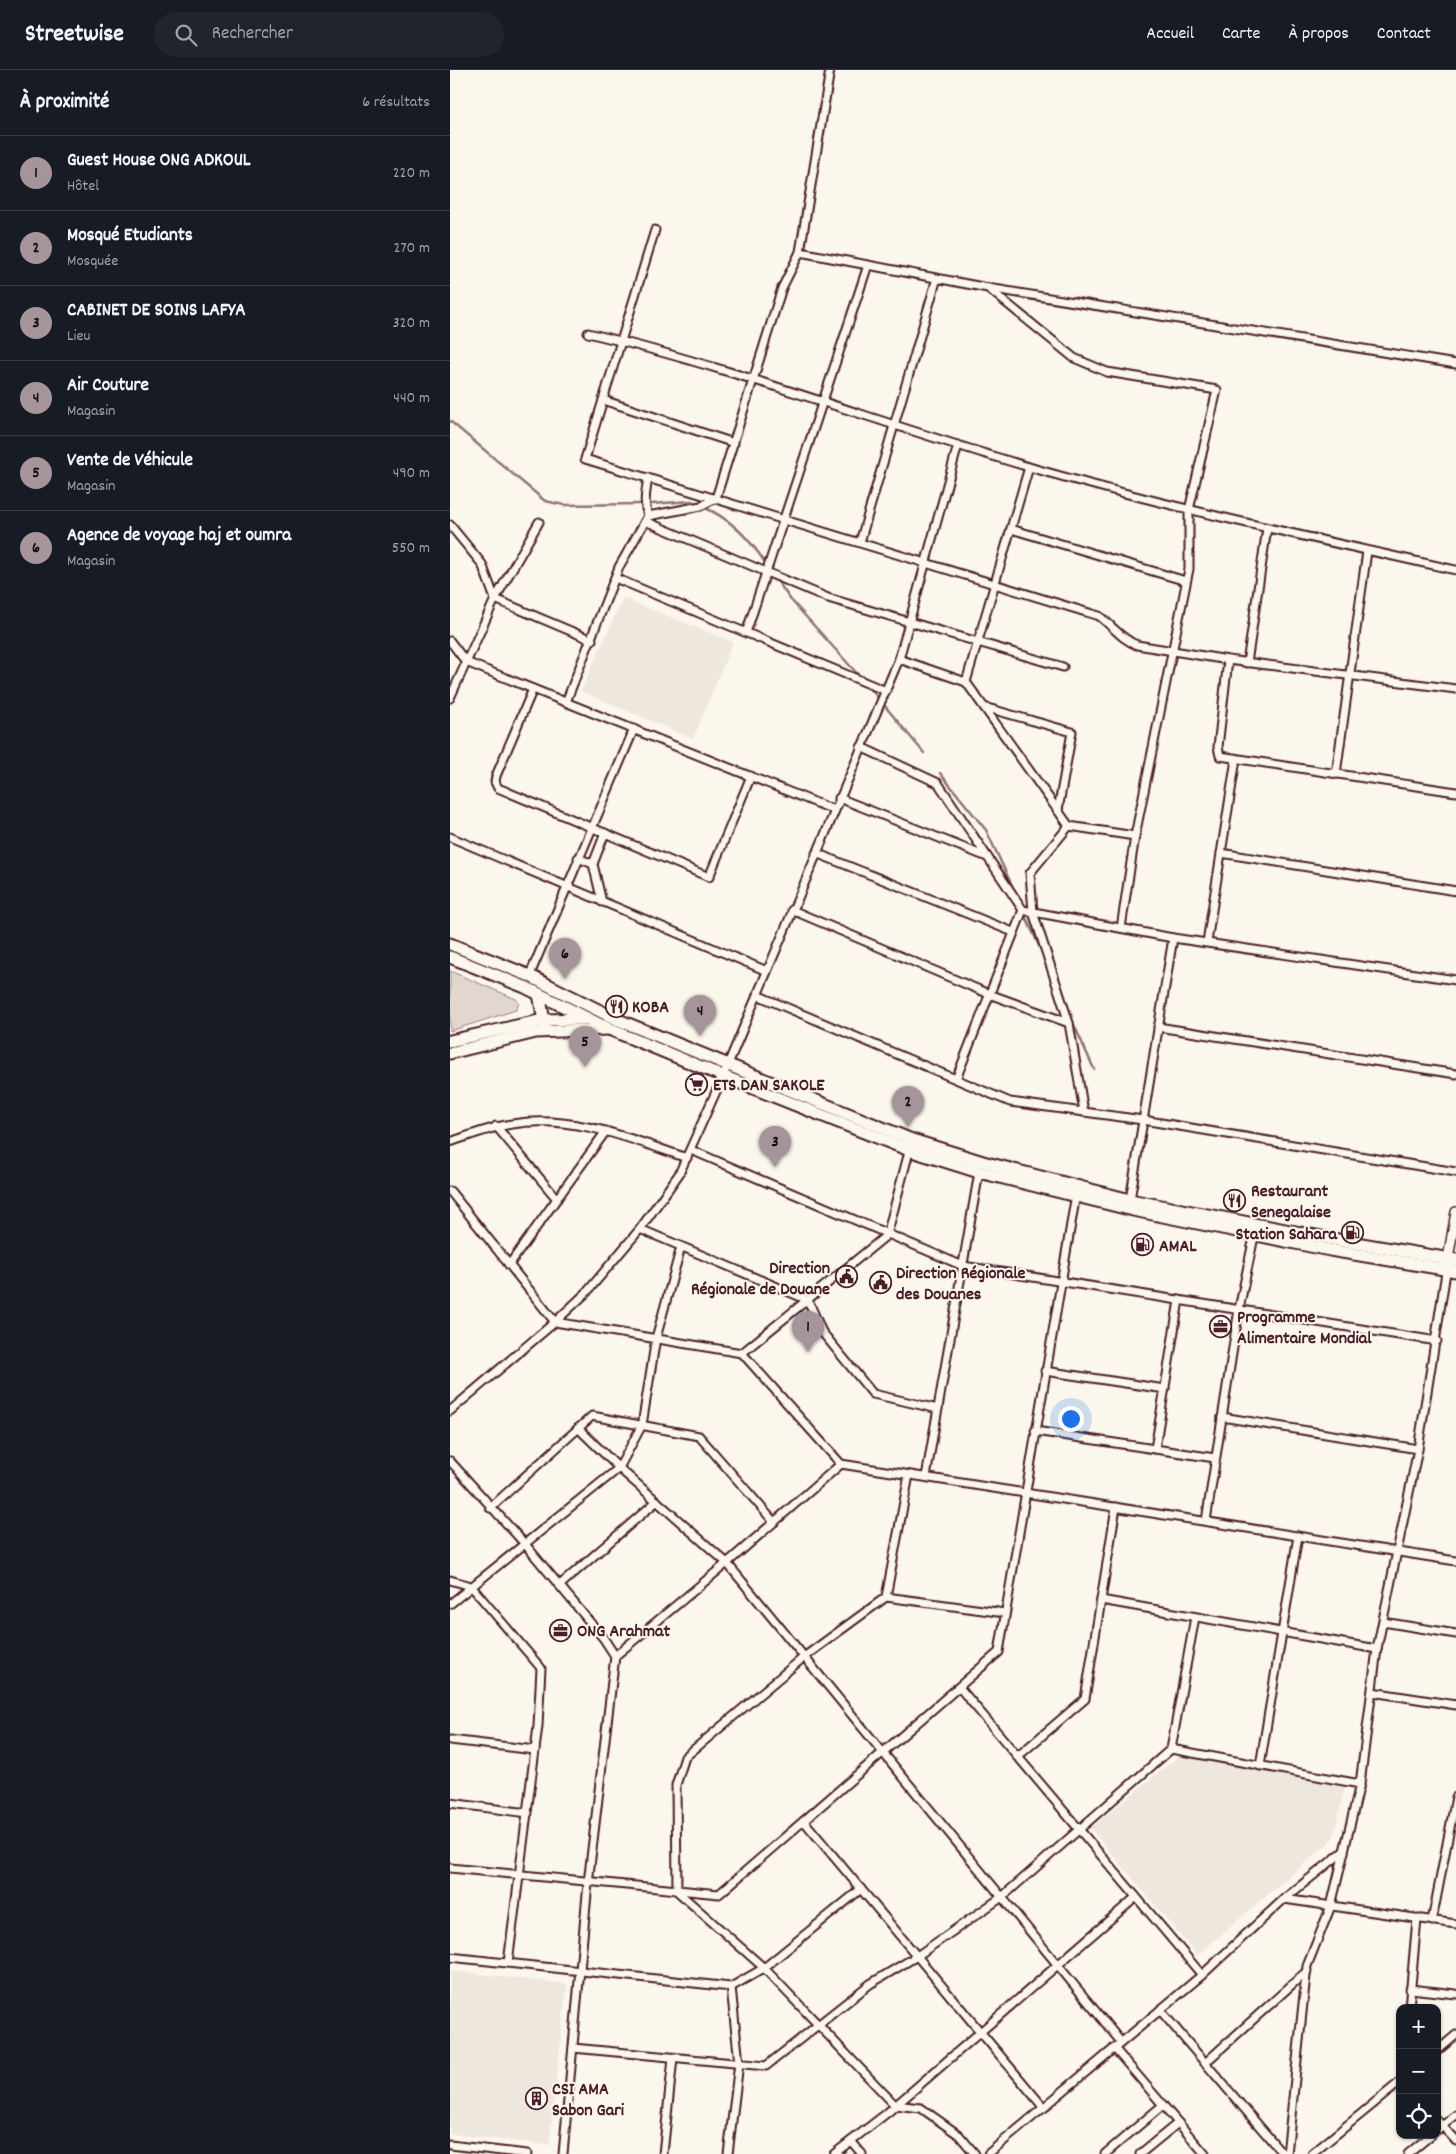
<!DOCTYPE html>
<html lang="fr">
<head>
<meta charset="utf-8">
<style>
  body { margin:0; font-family:Dekko,sans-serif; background:#20242c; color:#f1f3f6 }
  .controls { position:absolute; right:15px; bottom:15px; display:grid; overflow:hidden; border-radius:10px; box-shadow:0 1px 4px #0004 }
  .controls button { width:45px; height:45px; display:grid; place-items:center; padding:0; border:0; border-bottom:1px solid #363941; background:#171b24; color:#f1f3f6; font:25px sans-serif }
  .you { position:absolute; left:620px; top:1348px; width:18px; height:18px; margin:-12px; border:4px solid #fff; border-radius:50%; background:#1a73e8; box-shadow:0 0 0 8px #1a73e833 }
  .badge { display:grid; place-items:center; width:32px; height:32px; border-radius:50%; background:#a6949b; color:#111; font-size:16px; font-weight:700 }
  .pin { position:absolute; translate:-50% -41px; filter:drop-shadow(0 1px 2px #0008) }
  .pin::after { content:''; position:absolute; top:26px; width:18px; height:15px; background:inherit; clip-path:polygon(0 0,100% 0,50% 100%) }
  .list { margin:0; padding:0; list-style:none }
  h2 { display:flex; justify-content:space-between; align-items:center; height:65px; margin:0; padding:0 20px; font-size:21px }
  h2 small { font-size:16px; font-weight:400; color:#9ea1a6 }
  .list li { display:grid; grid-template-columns:32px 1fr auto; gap:15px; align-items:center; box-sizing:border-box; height:75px; padding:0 20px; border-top:1px solid #363941 }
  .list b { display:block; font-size:19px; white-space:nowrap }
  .list p { margin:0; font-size:16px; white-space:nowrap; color:#9ea1a6 }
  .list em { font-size:16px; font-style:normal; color:#9ea1a6 }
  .icon { flex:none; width:28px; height:28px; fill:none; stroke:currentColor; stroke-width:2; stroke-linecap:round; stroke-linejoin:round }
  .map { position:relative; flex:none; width:1006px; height:2084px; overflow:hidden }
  header { display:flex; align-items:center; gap:30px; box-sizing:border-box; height:70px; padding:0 25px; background:#171b24; border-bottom:1px solid #363941 }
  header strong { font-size:24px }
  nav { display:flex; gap:28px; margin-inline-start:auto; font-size:18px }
  .search { width:350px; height:45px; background:#20242c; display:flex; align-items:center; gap:12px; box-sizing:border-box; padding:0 18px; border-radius:28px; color:#9ea1a6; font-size:19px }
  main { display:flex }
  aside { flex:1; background:#171b24 }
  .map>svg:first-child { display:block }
  .built { fill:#eee7de }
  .green { fill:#e2d7d0; stroke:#967b7e }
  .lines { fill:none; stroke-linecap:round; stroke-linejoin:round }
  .stream { stroke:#907477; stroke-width:2.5 }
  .minor-casing { stroke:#4a1f2b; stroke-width:11 }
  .tertiary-casing { stroke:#4a1f2b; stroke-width:12 }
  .primary-casing { stroke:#4a1f2b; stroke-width:15 }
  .minor { stroke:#fbf7ec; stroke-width:7 }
  .tertiary { stroke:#fbf7ec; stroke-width:9 }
  .primary { stroke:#fbf7ec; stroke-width:11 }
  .labels { text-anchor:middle; stroke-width:4; stroke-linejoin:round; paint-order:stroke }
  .poi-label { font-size:18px; font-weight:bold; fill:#4a1f2b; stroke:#fbf7ec; text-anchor:start }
</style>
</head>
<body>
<header>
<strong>Streetwise</strong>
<div class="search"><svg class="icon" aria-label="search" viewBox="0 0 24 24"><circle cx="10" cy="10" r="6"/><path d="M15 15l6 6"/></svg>Rechercher</div>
<nav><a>Accueil</a><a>Carte</a><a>À propos</a><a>Contact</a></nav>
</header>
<main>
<aside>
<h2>À proximité<small>6 résultats</small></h2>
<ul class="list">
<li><span class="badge">1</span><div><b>Guest House ONG ADKOUL</b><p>Hôtel</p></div><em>220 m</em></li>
<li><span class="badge">2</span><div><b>Mosqué Etudiants</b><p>Mosquée</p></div><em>270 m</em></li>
<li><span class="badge">3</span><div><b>CABINET DE SOINS LAFYA</b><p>Lieu</p></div><em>320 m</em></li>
<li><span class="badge">4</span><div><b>Air Couture</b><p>Magasin</p></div><em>440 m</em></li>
<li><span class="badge">5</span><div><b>Vente de Véhicule</b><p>Magasin</p></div><em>490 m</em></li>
<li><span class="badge">6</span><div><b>Agence de voyage haj et oumra</b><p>Magasin</p></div><em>550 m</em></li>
</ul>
</aside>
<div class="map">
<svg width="1006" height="2084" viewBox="0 0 1006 2084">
  <rect width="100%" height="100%" fill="#fbf7ec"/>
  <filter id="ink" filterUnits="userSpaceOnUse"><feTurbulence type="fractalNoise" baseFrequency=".02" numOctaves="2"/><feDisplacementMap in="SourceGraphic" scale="10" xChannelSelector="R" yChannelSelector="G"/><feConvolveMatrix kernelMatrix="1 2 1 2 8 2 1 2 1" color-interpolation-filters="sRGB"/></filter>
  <g filter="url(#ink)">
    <g class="built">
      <polygon points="173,528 283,572 243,669 131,621"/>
      <polygon points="729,1686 895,1717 883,1769 747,1885 640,1758"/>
      <polygon points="0,1901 117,1914 99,2075 0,2064"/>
    </g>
    <polygon class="green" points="0,901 66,929 69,933 66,940 0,961"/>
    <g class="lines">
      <g class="stream">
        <polyline points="0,351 95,431 114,435 190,434"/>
        <polyline points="202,434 241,431 248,434"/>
        <path d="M253,437C280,448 300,469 316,494"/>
        <polyline points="326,509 340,529 412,609"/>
        <polyline points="419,617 474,683"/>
        <polyline points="490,703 536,760 566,824"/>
        <polyline points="574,843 596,891"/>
        <polyline points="620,946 644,999"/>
      </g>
      <defs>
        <g id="minor">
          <path d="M205,160L135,389L649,546C663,556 671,569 687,575L778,590L1006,619"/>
          <polyline points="350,182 538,218 1006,294"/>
          <polyline points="538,218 624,288 657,302 767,320 739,440 739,499 685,766 671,858"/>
          <path d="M138,263C288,299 432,354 579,397C720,438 863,468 1006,500"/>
          <polyline points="153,330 284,373"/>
          <path d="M198,446C193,433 196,421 198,408"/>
          <polyline points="195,451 378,528 613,597"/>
          <polyline points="0,455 32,494 45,529 142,570"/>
          <polyline points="561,459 736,511"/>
          <polyline points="410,472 487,208"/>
          <polyline points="165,508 436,621"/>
          <polyline points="296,563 418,195"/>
          <polyline points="0,571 16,592 384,740"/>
          <polyline points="449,589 516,612 619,756 685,766"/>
          <polyline points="778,590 768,677 770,686 1006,722"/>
          <polyline points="797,593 817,458"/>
          <polyline points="516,612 579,397"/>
          <polyline points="83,619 46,706 45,712 48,718 259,807 301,706"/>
          <polyline points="0,628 45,529 89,452"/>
          <polyline points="116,632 169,497 198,446 251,436 266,428 332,218 350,182 380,0"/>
          <polyline points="534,637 622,662 608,740"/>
          <polyline points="411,677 488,713 573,840 723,868 1006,910"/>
          <polyline points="886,704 917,481"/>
          <polyline points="389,728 537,787"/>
          <polyline points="619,756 580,803 583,842 619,953"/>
          <polyline points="0,767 317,901"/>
          <polyline points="366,783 563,862"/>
          <polyline points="771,783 1006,821"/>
          <polyline points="128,788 143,794"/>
          <polyline points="152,832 143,794 155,763"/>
          <polyline points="342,840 539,924 619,953 634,1042"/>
          <polyline points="757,872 786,689"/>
          <polyline points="79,907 184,659"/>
          <polyline points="307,925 560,1032 693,1050 1006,1102"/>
          <polyline points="708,957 1006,1004"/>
          <polyline points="506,1009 573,840"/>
          <polyline points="46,1056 107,1129"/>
          <path d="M0,1072C21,1065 41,1057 62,1054C123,1044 181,1069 237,1088"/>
          <polyline points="241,1080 513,1196 987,1271"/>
          <polyline points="0,1121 105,1252 292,1283 391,1394 1006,1491"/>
          <polyline points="680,1130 723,868"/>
          <polyline points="190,1159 358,1230 372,1262 423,1324 488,1339"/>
          <polyline points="59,1195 156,1061"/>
          <polyline points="292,1283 437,1165 460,1078"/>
          <polyline points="595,1301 715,1319"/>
          <polyline points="0,1341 105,1252 137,1222 190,1159 229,1104 273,1006 449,589 508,375"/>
          <polyline points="772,1347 968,1379"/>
          <polyline points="128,1358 169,1398 277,1493 671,1972"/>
          <polyline points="585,1361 765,1388"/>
          <polyline points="705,1379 729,1230"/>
          <polyline points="0,1391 74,1473 154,1569 165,1586 138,1813 113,2084"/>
          <polyline points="459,1405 436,1527 354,1587 235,1687 226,1715 227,1821 314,1898 445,2035 471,2038 509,2065 525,2084"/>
          <polyline points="476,1407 529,1102"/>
          <polyline points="40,1438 142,1346 249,1366 324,1452"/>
          <polyline points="756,1451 789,1239 805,1162"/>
          <polyline points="0,1510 21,1516 91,1598 88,1656 58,1893"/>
          <polyline points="110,1515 207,1431"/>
          <polyline points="436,1527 555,1543"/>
          <polyline points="651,1530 927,1579"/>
          <polyline points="0,1534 169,1398 192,1355 206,1268 231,1177"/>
          <polyline points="933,1552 1006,1564"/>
          <polyline points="165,1586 277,1493 391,1394"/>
          <polyline points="509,1617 752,1905"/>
          <polyline points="922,1622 1006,1635"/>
          <polyline points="0,1670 85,1680"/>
          <polyline points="721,1679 910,1714"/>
          <polyline points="567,1687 635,1629 666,1437"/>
          <polyline points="810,1696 848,1466"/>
          <polyline points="0,1733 78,1743"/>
          <polyline points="354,1751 594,2038"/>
          <polyline points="0,1798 269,1824 549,1582 626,1124"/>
          <polyline points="834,1829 1006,1854"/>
          <polyline points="982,1851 1006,1727"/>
          <polyline points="0,1887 281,1917"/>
          <polyline points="960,1919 1006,1924"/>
          <polyline points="959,1938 967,1849"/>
          <polyline points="710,1940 833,2084"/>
          <polyline points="123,1978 316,1996 420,1914 467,1886 552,1827 721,1679 745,1547"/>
          <polyline points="664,1978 755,2084"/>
          <polyline points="987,1981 1006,1965"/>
          <polyline points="755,1993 857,1901"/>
          <polyline points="987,2050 1006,2071"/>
          <polyline points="987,2060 1006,2045"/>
          <polyline points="401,2071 412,2084"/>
          <polyline points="0,2075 77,2084"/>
          <polyline points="213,2084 223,1988"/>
          <polyline points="278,2084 289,1993 281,1917 314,1898 411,1819"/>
          <polyline points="384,2084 437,2043 686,1827"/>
          <polyline points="538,2084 752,1905 834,1829 894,1781 910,1714 927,1579 968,1379 997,1196"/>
          <polyline points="655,2084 713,2035"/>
          <polyline points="690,2084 728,2053"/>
          <polyline points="837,2084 857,1896 881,1836 894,1782"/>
          <polyline points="862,2084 950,2012"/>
          <polyline points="958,2084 981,2065"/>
        </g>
        <polyline id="tertiary" points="998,1189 1006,1142"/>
        <g id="primary">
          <polyline points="0,874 80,906 166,949 462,1070 533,1092 680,1130 882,1169 1006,1190"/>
          <polyline points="0,887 75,917 159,959 273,1006 459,1080 529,1102 683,1140 880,1180 1006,1201"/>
          <polyline points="89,924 95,956"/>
          <polyline points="0,971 93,950 134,949"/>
          <polyline points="0,983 86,962 158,959"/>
        </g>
      </defs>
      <use href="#minor" class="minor-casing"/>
      <use href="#tertiary" class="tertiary-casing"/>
      <use href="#primary" class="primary-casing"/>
      <use href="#minor" class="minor"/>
      <use href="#tertiary" class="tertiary"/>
      <use href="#primary" class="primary"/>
    </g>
  </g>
  <defs>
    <symbol id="restaurant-ring" viewBox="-11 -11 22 22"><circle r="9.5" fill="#fbf7ec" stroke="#4a1f2b" stroke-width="1.5"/><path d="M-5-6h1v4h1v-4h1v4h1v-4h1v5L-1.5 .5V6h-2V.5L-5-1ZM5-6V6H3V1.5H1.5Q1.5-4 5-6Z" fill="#4a1f2b"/></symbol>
    <symbol id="supermarket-ring" viewBox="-11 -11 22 22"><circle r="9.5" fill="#fbf7ec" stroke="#4a1f2b" stroke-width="1.5"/><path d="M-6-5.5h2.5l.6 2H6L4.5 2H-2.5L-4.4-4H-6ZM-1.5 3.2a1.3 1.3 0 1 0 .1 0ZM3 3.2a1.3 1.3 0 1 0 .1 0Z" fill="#4a1f2b"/></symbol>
    <symbol id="fuel-ring" viewBox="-11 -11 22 22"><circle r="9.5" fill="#fbf7ec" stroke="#4a1f2b" stroke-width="1.5"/><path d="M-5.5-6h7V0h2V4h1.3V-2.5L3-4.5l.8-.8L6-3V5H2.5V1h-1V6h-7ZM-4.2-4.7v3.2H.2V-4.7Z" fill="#4a1f2b"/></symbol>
    <symbol id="civic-ring" viewBox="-11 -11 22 22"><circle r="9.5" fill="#fbf7ec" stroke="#4a1f2b" stroke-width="1.5"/><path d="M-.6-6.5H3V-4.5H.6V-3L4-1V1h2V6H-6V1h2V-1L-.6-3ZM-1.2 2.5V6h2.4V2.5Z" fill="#4a1f2b"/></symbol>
    <symbol id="office-ring" viewBox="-11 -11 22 22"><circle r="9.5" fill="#fbf7ec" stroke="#4a1f2b" stroke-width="1.5"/><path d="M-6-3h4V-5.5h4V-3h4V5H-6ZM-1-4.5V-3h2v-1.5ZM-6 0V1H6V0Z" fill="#4a1f2b"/></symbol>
    <symbol id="building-ring" viewBox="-11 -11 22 22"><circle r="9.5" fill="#fbf7ec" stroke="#4a1f2b" stroke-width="1.5"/><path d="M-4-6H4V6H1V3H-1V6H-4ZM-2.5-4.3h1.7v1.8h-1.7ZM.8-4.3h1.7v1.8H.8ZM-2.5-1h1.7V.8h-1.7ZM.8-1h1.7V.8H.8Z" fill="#4a1f2b"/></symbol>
  </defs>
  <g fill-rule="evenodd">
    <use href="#restaurant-ring" x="154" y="924" width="25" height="25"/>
    <use href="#supermarket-ring" x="234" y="1002" width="25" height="25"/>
    <use href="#restaurant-ring" x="772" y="1118" width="25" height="25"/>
    <use href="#fuel-ring" x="890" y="1150" width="25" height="25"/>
    <use href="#fuel-ring" x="680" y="1162" width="25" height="25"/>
    <use href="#civic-ring" x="384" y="1194" width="25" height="25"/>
    <use href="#civic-ring" x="418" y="1200" width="25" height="25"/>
    <use href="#office-ring" x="758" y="1244" width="25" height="25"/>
    <use href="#office-ring" x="98" y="1548" width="25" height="25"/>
    <use href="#building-ring" x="74" y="2016" width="25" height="25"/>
  </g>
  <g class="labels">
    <g class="poi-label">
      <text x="182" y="942">KOBA</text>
      <text x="263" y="1020">ETS DAN SAKOLE</text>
      <text x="801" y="1126">Restaurant<tspan x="801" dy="21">Senegalaise</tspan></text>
      <text x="887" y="1169" text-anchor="end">Station Sahara</text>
      <text x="709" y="1181">AMAL</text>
      <text x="380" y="1203" text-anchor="end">Direction<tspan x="380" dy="21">Régionale de Douane</tspan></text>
      <text x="446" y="1208">Direction Régionale<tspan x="446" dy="21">des Douanes</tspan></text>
      <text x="787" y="1252">Programme<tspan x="787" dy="21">Alimentaire Mondial</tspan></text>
      <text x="127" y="1566">ONG Arahmat</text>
      <text x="102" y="2024">CSI AMA<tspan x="102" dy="21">Sabon Gari</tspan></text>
    </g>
  </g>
</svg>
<div class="controls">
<button>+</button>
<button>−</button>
<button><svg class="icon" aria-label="locate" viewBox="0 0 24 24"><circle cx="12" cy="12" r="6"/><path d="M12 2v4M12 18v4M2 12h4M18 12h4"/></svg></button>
</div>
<div class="you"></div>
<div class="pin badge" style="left:358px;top:1282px">1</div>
<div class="pin badge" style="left:458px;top:1057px">2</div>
<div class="pin badge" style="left:325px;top:1097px">3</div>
<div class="pin badge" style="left:250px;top:966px">4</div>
<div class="pin badge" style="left:135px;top:997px">5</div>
<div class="pin badge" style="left:115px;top:909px">6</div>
</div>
</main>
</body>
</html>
